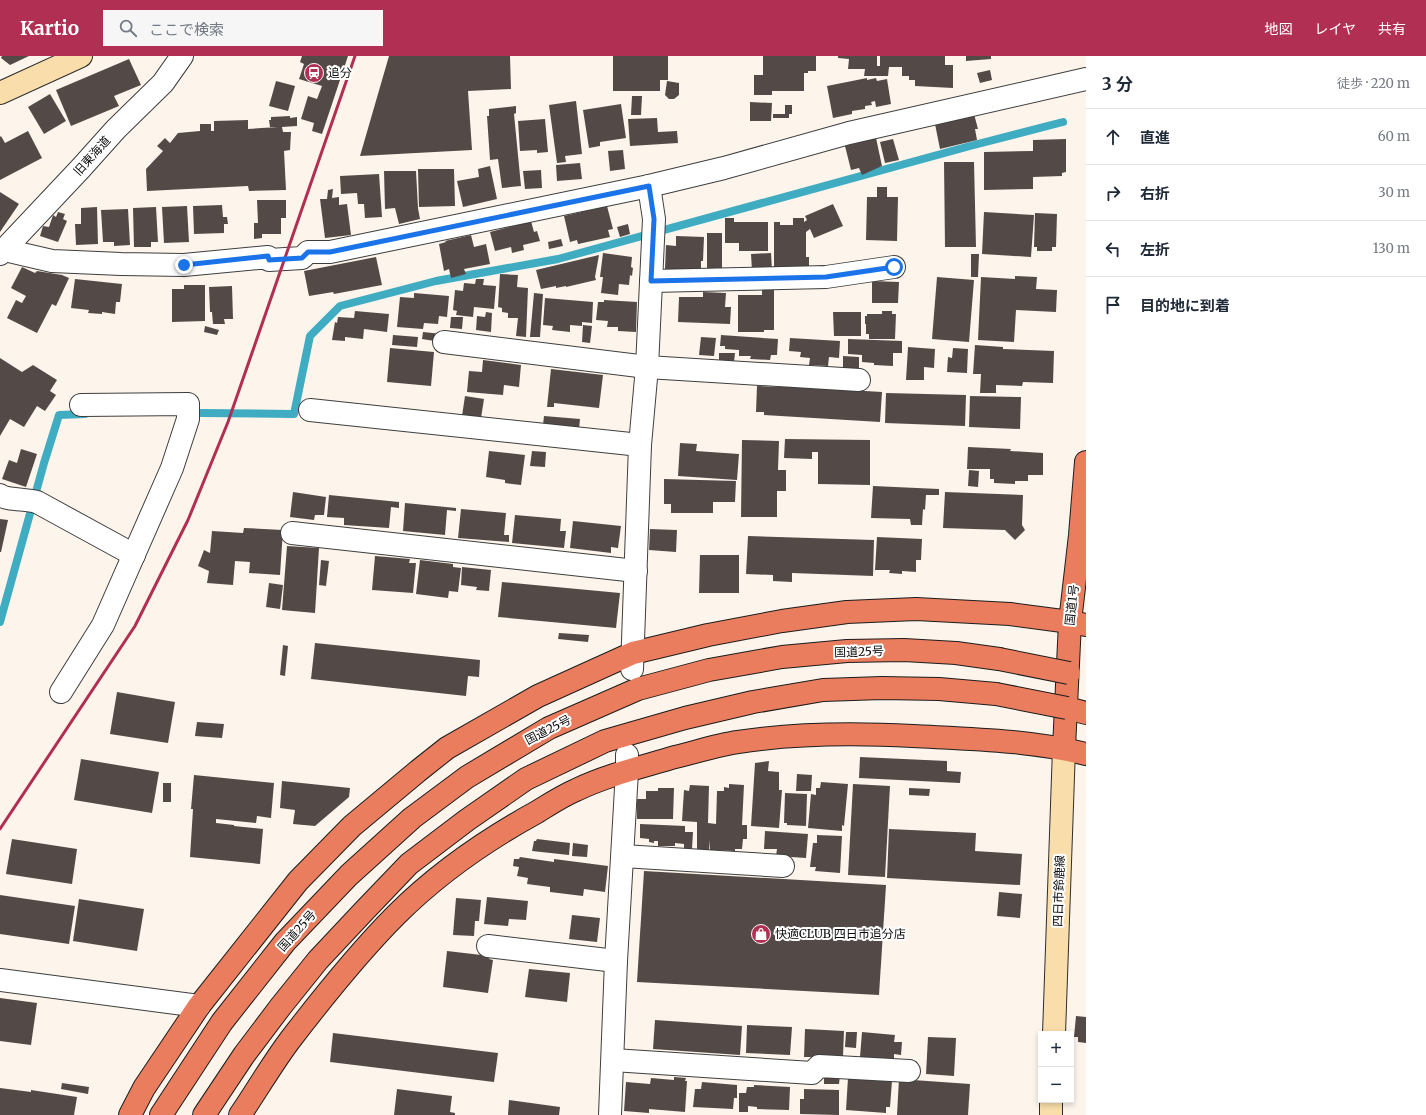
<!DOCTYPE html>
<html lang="ja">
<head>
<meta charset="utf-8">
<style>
  body { margin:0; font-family:Merriweather,"Noto Sans JP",serif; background:#f6f6f7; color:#1f2937 }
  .controls { position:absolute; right:12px; bottom:12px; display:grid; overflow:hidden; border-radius:0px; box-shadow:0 2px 6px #0003 }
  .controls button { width:36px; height:36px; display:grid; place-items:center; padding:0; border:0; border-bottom:1px solid #e0e1e3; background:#fff; color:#1f2937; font:20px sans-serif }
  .stop { position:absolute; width:12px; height:12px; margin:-9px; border:3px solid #1a73e8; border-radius:50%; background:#fff }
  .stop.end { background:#1a73e8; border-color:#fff; box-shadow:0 1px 4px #0008 }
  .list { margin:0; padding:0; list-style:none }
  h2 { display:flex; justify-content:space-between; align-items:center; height:52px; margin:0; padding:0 16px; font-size:17px }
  h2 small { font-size:13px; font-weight:400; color:#747a83 }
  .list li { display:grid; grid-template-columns:26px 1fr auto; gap:12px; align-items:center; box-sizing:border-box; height:56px; padding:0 16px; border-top:1px solid #e0e1e3 }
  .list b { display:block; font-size:15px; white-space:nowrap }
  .list em { font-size:13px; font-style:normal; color:#747a83 }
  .icon { flex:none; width:22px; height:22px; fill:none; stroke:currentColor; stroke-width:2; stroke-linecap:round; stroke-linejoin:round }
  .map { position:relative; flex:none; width:1086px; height:1059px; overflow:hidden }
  header { display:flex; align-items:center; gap:24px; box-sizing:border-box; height:56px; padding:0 20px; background:#b02f53; color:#fff }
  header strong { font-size:19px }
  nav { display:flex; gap:22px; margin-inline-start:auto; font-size:14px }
  .search { width:280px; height:36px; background:#f6f6f7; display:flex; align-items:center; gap:10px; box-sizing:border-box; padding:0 14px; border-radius:0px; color:#747a83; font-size:15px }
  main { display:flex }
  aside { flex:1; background:#fff }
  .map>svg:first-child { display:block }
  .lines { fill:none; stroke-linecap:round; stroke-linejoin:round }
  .stream { stroke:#40acc2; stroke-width:8 }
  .building { fill:#534a48 }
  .street-casing { stroke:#3e3e3e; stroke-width:24 }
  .secondary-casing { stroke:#2d2d2d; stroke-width:24 }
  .highway-casing { stroke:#1c1c1c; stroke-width:24 }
  .street { stroke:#fff; stroke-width:22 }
  .secondary { stroke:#f9deab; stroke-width:22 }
  .highway { stroke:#e97d5d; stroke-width:22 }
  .rail { stroke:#b02f53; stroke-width:3 }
  .highway-bridge-casing { stroke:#1c1c1c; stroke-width:24; stroke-linecap:butt }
  .highway-bridge { stroke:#e97d5d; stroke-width:22 }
  .route { stroke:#1a73e8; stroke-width:5 }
  .labels { text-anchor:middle; stroke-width:4; stroke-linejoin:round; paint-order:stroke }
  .poi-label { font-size:12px; fill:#0b0b0b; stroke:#fff; text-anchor:start }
  .street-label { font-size:12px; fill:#0b0b0b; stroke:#fff }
</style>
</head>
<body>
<header>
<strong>Kartio</strong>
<div class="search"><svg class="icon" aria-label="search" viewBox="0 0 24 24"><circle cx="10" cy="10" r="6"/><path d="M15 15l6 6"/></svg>ここで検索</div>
<nav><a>地図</a><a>レイヤ</a><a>共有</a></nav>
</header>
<main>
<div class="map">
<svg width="1086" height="1059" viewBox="0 0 1086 1059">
  <rect width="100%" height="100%" fill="#fdf5eb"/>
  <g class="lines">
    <g class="stream">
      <polyline points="201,357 294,358 310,280 340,250 436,225 558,203 970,90 1063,66"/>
      <polyline points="0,566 44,407 59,359 85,358"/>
    </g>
  </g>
  <g class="building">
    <polygon points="2,0 29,0 10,9 1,2"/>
    <polygon points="302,0 348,0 322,78 312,75 314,67 301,63 308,40 317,43 322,30 299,23 304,8 300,6"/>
    <polygon points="389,0 510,0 511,33 468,35 472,94 360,100"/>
    <polygon points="613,0 668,0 668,24 660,24 660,35 613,35"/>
    <polygon points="763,0 816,0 816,15 808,15 808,17 804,17 804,35 772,35 772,39 754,39 754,19 763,19"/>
    <polygon points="838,0 877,0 877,10 880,10 880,0 945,0 945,9 953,9 953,32 915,30 915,24 909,24 909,20 902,20 902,11 889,11 888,20 864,20 865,13 848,13 849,3 838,2"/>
    <polygon points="966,0 991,0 991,3 966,5"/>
    <polygon points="129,3 141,29 114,40 119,50 71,70 56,34"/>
    <polygon points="990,14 992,24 980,27 977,17"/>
    <polygon points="867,22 867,24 876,22 877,25 887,23 891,48 876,51 875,45 871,46 872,49 865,50 865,53 852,55 852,58 833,62 827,30"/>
    <polygon points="276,25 295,30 288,55 269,50"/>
    <polygon points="667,25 679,27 679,39 674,43 669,43 665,39"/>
    <polygon points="50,38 66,65 44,78 28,51"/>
    <polygon points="632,40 642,40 641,59 631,59"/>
    <polygon points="576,45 582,98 565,100 566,106 557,107 549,49"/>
    <polygon points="750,46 772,47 771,65 750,65"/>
    <polygon points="621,48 626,82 600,86 600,90 589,92 583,54"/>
    <polygon points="785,49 792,49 792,58 789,58 789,62 773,62 773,58 785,58"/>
    <polygon points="516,50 516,57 514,58 521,130 502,132 498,103 490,104 487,60 489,60 489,53"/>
    <polygon points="974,58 978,73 975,73 977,84 940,93 935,68"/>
    <polygon points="290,60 290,62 297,61 297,70 282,71 283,76 291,76 290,94 284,95 286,134 249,135 248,130 147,135 146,113 163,95 157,90 165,82 170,87 178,77 200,75 200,68 211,68 211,75 214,75 214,65 248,64 248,73 278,71 270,71 269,64 271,64 271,61"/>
    <polygon points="657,62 658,76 677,75 678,87 630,90 628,63"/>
    <polygon points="545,63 548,96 537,97 537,94 520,95 518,65"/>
    <polygon points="28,75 42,102 0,124 0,81 1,80 5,87"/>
    <polygon points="876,82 882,110 862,119 859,112 851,114 845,90"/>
    <polygon points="893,83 899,104 885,107 880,86"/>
    <polygon points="1066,83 1066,116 1062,117 1062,120 1033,121 1033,133 984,134 984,96 1033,95 1033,84"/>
    <polygon points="623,94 625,113 610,115 608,95"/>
    <polygon points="944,106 974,106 976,191 945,191"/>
    <polygon points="580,107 582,123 557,125 556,109"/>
    <polygon points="490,110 497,143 463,151 457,125 479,121 478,113"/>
    <polygon points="418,113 454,113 455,150 419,151"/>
    <polygon points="541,114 542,132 525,133 523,115"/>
    <polygon points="384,115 416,115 418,152 420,163 399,168 395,152 385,153"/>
    <polygon points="379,118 382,161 365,162 364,148 358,148 357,137 341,138 340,120"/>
    <polygon points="877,131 887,131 887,141 898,141 897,185 866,184 867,141 877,141"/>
    <polygon points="333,133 332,142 339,141 339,149 347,148 351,179 325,182 320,143 327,143 328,134"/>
    <polygon points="0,136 19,148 0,176"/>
    <polygon points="257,144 286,144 286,162 281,162 281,178 262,178 262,182 254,183 254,167 258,167"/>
    <polygon points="833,148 843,170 814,182 810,173 806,176 806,201 809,201 809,213 774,213 774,166 780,166 780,169 793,169 793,162 804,162 804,166 807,164 805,160"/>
    <polygon points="222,149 223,161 227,161 228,168 224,168 224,177 194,178 193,150"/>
    <polygon points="187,150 189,186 164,187 162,151"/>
    <polygon points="607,150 613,173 608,174 610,181 578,188 577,184 570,186 564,160"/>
    <polygon points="97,151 98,188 76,189 75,168 81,168 81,152"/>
    <polygon points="156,151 158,186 151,186 151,191 134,191 133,152"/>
    <polygon points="128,153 130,189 114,190 114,186 103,186 101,154"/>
    <polygon points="58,156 65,158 63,163 67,165 58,186 40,180 43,170 49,171 53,159 56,161"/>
    <polygon points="984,156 1034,159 1031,201 982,198"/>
    <polygon points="1035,157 1057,158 1056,191 1052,191 1052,195 1037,195 1037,191 1034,191"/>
    <polygon points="725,162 734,162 734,166 768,166 768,195 739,195 739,187 725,187"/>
    <polygon points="531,165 534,176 537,175 540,185 523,189 524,194 512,197 511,191 495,195 490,176"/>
    <polygon points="628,168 630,178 620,181 617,171"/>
    <rect x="707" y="177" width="15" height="37"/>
    <polygon points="471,179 474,191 486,188 490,208 464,213 466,218 451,222 449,213 444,215 439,188 446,186 445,185"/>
    <polygon points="676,180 704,181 703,205 701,205 701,214 665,213 666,189 676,190"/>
    <polygon points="561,183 563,190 549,193 548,186"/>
    <polygon points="603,197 632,201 631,211 633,212 632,220 630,219 629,229 619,228 618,239 601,237 603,221 600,221"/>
    <polygon points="771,197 772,214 752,215 751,198"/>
    <polygon points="971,198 979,198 978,221 971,221"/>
    <polygon points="599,199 595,221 596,224 566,231 566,230 556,232 556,230 541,233 536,214"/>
    <polygon points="376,201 382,229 334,238 333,236 309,240 304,215"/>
    <polygon points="22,211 35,217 37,215 62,219 69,222 56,250 52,248 37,277 7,262 16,244 22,247 26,240 11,232"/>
    <polygon points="500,218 518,219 517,231 528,232 526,281 516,280 518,262 508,262 508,257 502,256 502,252 498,251"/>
    <polygon points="1015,220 1037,221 1036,233 1057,234 1056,256 1016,254 1014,286 978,284 981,221 1015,223"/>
    <polygon points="937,221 974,224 969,286 932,283"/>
    <polygon points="75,223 122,228 120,246 116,246 115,258 102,256 102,258 88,257 89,254 71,252"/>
    <polygon points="476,223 484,223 483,229 496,230 494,253 474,251 473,261 456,259 457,255 453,254 455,234 463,235 464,227 475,228"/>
    <polygon points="872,225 899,226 898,247 872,247"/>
    <polygon points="184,229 205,229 205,265 172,266 172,233 184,233"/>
    <polygon points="232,230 233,263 224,263 225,268 213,268 212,256 210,256 209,231"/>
    <polygon points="762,233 774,233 774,274 764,274 764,276 738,276 738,239 762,239"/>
    <polygon points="703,236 726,237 725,251 731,251 730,268 678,266 679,241 703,241"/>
    <polygon points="414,237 449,240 447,261 439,260 438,268 424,267 423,273 397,271 400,241 414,242"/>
    <polygon points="534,237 543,238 540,281 530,281"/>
    <polygon points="545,242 593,246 592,267 582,266 582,270 570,269 570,276 552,274 553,270 543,269"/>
    <polygon points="604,244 637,246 636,276 618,275 618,271 607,271 608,265 596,264 598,246 604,246"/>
    <polygon points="355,255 389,258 387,276 364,273 363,283 345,281 345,285 332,284 335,266 337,267 338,261 354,262"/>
    <polygon points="882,255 892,255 892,258 896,258 895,283 869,283 869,278 866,278 866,268 865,268 865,260 867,260 867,258 882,258"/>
    <polygon points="486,256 492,257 491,276 476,274 477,260 485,261"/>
    <polygon points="833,256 861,256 861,280 834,280"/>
    <polygon points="451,261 463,261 462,273 450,272"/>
    <polygon points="583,269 592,270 590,287 582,286"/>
    <polygon points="205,270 219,274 217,279 204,276"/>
    <polygon points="423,276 442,278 441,286 422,283"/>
    <polygon points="393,279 418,281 417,291 392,289"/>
    <polygon points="721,279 778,283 777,299 771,299 770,304 750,303 751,300 739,300 739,294 725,293 725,290 720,290"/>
    <polygon points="701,281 716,282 714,300 699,299"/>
    <polygon points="790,282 840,285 839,302 829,301 828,310 809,309 810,302 800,301 801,296 789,295"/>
    <polygon points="848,283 902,285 902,297 893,297 893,310 874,309 874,307 862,306 862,299 848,298"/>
    <polygon points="975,289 1003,291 1003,293 1054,295 1053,327 1023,326 1022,330 996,329 996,337 980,337 981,318 973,318"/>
    <polygon points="908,291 935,293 934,312 924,311 924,324 906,324"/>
    <polygon points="390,292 434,296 431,330 387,326"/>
    <polygon points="953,292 968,293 967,317 947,316 948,301 952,302"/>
    <polygon points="719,297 735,297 734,306 719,305"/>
    <polygon points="843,300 859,301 859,314 843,313"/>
    <polygon points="0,302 22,316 33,309 57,324 50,335 56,339 45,355 37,350 24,371 10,363 0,380"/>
    <polygon points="483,304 521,309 519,331 504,329 503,339 467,336 469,315 482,316"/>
    <polygon points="551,313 603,319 599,352 554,347 554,351 547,351"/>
    <polygon points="757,330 781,331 781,330 882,336 880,366 764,359 764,356 756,356"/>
    <polygon points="886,337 966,339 965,370 885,367"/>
    <polygon points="465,340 484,343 481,362 462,360"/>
    <polygon points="970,340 1021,341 1020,373 969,371"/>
    <polygon points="544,360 580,363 579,373 543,369"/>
    <polygon points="785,383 870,384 870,429 818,428 818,396 812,396 812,403 784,402"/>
    <polygon points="742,384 779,385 778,414 786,414 786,435 777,435 777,461 741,461"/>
    <polygon points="680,387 697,388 696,395 739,398 737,424 678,420"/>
    <polygon points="968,391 1011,393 1010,395 1043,397 1043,419 1028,419 1028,425 1015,425 1015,428 994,427 994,423 990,423 990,413 967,413"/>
    <polygon points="21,393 37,398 26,431 2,423 9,404 17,407"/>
    <polygon points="489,395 525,399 521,429 505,427 505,424 486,421"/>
    <polygon points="532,395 546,396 545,411 530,410"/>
    <polygon points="969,414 979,415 978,431 968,430"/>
    <polygon points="664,423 736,425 735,446 713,446 713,457 671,457 671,448 664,448"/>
    <polygon points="873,430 939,433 939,439 926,439 925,454 923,453 922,469 911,469 910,463 871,462"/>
    <polygon points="293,436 326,441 324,459 315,459 314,464 290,461"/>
    <polygon points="945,436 1023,439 1022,469 1025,474 1015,484 1005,474 943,472"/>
    <polygon points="329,439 399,446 399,452 391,451 389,472 344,469 344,462 327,461"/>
    <polygon points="405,447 456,452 456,455 447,454 445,479 403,475"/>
    <polygon points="461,453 506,457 504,479 509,479 509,486 458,482"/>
    <polygon points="515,459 561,463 560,475 566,475 564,492 512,487"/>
    <polygon points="0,463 8,464 1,496 0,496"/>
    <polygon points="573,465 621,470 618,492 611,491 611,497 570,492"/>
    <polygon points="244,472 283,474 280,519 249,517 250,506 235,505 233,529 207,527 209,515 198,510 204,494 210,497 212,475 243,477"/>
    <polygon points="650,473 677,474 676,496 649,494"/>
    <polygon points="748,480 874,484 873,520 792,517 792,526 773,525 773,519 746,518"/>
    <polygon points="877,481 922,483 921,504 916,504 916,516 902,515 902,518 889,517 890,514 875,514"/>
    <polygon points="287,490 319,492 315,557 282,554"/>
    <polygon points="700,499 739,499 739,537 699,537"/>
    <polygon points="375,500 410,503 409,507 416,507 413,537 372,534"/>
    <polygon points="321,504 329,505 326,530 319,529"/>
    <polygon points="420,504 453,508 453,511 461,512 458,536 449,535 448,542 416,538"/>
    <polygon points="462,511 491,514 489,535 476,534 477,531 461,529"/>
    <polygon points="502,526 620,537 616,572 498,561"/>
    <polygon points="269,527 283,529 280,553 266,551"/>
    <polygon points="559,577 589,579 588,586 558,583"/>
    <polygon points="315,587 480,604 479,621 468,620 466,640 311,623"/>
    <polygon points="283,589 288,590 285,620 280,619"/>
    <polygon points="117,636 175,646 168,687 110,678"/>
    <polygon points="197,666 224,668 222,682 195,680"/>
    <polygon points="860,701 947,705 947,715 961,716 960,727 859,722"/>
    <polygon points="81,703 159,716 152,757 74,744"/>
    <polygon points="769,705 768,715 779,716 779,734 782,734 779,772 751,770 755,707"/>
    <polygon points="797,718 812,719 811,735 796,735"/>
    <polygon points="194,719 274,727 271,762 257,760 256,767 216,763 216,767 234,769 234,770 263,773 260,808 190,801 193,753 191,753"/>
    <polygon points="282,725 350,732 349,741 315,770 293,768 295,754 280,752"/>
    <polygon points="821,726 848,728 844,770 842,769 842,775 808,772 811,738 816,739 816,732 820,732"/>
    <rect x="163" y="727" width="8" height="19"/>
    <polygon points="729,728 744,729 742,769 747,769 747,783 743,783 742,793 735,793 735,795 710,794 710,784 709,795 697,795 697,766 682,765 684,734 689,735 690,729 709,730 708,767 716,768 717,735 724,735 724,731 729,732"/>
    <polygon points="853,728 890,730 885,821 848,819"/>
    <polygon points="658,732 674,732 673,763 637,763 637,743 646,743 646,735 658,735"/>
    <polygon points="909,732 930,733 929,740 909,739"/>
    <polygon points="785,737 807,738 806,770 787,769 787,767 784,767"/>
    <polygon points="640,768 685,770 685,776 693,776 692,793 684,792 684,788 675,787 675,790 658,790 658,785 654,785 654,787 649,786 649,783 640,782"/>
    <polygon points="889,773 976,777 975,795 1022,798 1020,829 887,822"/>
    <polygon points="765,775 808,778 806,802 776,800 777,793 764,793"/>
    <polygon points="817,779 842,780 840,817 815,815 816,811 810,811 813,787 817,787"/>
    <polygon points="12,783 77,793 72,828 6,818"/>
    <polygon points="537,783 570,787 569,799 532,795 534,785 536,785"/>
    <polygon points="573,787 588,789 587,801 572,800"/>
    <polygon points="520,801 554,806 554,803 608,810 605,836 584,833 583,840 550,836 550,831 527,828 528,822 517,820 519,811 513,810 514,803 519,803"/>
    <polygon points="644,815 886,829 879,939 637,926"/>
    <polygon points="999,836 1022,838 1020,862 997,860"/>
    <polygon points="0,839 75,850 69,888 0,878"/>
    <polygon points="487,841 528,845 526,864 509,863 508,870 484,868"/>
    <polygon points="456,842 481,844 479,865 475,865 474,880 453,879"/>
    <polygon points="79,843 144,853 137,895 73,885"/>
    <polygon points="572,859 600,862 597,886 569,883"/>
    <polygon points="447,895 490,900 489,903 493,904 488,937 443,931"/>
    <polygon points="529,913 570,917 567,946 525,941"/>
    <polygon points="0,942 37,947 31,989 0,985"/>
    <polygon points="1076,960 1086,961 1086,987 1078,986 1078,981 1074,981"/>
    <polygon points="655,964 742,970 740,999 653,993"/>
    <polygon points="747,969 792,971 790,999 746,997"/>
    <polygon points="805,973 844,975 843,1000 821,999 821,1001 804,1001"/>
    <polygon points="846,976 857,976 856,992 845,991"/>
    <polygon points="862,976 895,979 894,986 902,986 901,999 894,998 894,1003 882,1002 882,1004 874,1003 874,1001 860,1001"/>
    <polygon points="333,977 498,997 494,1026 330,1006"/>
    <polygon points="928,981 956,982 954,1020 926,1018"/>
    <polygon points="824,1018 840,1019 839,1028 824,1028"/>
    <polygon points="674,1021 686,1022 685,1025 687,1025 685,1056 649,1053 649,1057 624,1055 626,1026 650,1028 651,1022 674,1024"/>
    <polygon points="848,1022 892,1025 890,1051 886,1051 886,1057 846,1054"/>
    <polygon points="899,1023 970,1028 968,1059 897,1059"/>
    <polygon points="702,1026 737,1029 737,1042 734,1042 733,1053 693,1051 695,1033 701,1033"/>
    <polygon points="62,1027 89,1031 88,1038 61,1033"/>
    <polygon points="754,1029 790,1031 789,1054 757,1053 757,1051 748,1050 748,1056 739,1056 739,1037 746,1037 747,1031 754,1031"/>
    <polygon points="0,1032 31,1036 31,1034 77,1041 74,1059 0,1059"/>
    <polygon points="397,1033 452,1040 450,1056 455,1057 455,1059 394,1059"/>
    <polygon points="804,1033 839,1034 839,1059 800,1058 800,1043 804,1043"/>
    <polygon points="509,1044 560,1051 559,1059 508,1059"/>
  </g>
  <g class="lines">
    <defs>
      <g id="street">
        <polyline points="0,193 52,205 121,208 184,209 268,201 269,204 302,202 308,196 330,196 649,130 724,112 849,77 1086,23"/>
        <polyline points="0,198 81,112 116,73 163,27 182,0"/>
        <polyline points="651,225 826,221 894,211"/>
        <polyline points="444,286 647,311 859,324"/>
        <polyline points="310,354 640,389"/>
        <path d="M0,439C6,444 27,443 37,446L134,499"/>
        <polyline points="292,477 636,515"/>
        <polyline points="632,613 640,389 647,311 654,163 649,130"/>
        <polyline points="61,636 103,569 172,412 188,363 188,348 81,349"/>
        <polyline points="623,800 783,810"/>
        <polyline points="488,890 616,905"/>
        <polyline points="0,924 199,950"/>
        <polyline points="613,1004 812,1017 819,1010 909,1015"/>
        <polyline points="610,1059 616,905 627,715 627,699"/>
      </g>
      <g id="secondary">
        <polyline points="0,37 81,0"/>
        <polyline points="1054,978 1064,692"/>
        <polyline points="1051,1059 1051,1044"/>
      </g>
      <g id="highway">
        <polyline points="1067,652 1086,657"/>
        <polyline points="1064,692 1070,566 1080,479 1086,406"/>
        <polyline points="130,1059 144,1032 199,950 298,825 352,770 418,715 447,692 538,640 633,597 708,579 782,565 847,556 916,553 1010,558 1070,566 1086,569"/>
        <polyline points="161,1059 222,966 285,886 349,819 412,762 467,721 549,672 638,633 709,614 782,601 847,595 904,594 956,597 999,603"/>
        <polyline points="204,1059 244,999 281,950 318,904 364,855 409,808 467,764 526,723 605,685 685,662 753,646 823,634 882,632 939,633 996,638"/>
        <path d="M240,1059C257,1034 272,1008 290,984C323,941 358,897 396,859C438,817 486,784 537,756C550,748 562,740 576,734C607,719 642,711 675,701C696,696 717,689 738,686C796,677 854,677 913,680C970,683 1030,684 1086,698"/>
      </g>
    </defs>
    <use href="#street" class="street-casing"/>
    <use href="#secondary" class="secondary-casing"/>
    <use href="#highway" class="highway-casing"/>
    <use href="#street" class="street"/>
    <use href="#secondary" class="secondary"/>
    <use href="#highway" class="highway"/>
    <polyline class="rail" points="0,773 135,570 188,464 228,366 355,0"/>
    <defs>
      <g id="highway-bridge">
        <polyline points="999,603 1069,617"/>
        <polyline points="996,638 1067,652"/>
      </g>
    </defs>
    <use href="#highway-bridge" class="highway-bridge-casing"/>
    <use href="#highway-bridge" class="highway-bridge"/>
  </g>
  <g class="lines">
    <polyline class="route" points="184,209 268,200 269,204 302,202 308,196 330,196 649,130 654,163 651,225 826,221 894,211"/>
  </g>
  <defs>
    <symbol id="station-disc" viewBox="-11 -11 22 22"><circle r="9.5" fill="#b02f53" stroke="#fff"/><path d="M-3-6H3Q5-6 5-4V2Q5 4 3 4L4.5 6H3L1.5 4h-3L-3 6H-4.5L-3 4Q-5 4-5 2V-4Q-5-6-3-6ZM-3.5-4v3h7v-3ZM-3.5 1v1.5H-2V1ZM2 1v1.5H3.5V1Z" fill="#fff"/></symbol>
    <symbol id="shop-disc" viewBox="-11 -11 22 22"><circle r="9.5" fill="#b02f53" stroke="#fff"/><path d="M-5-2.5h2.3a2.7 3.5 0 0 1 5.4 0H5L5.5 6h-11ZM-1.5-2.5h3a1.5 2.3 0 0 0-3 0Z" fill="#fff"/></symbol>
  </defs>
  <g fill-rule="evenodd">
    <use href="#station-disc" x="303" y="6" width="22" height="22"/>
    <use href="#shop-disc" x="750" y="867" width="22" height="22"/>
  </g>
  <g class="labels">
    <g class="poi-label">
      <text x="328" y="21">追分</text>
      <text x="775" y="882">快適CLUB 四日市追分店</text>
    </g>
    <g class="street-label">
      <text transform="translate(92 100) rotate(-48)" y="4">旧東海道</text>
      <text transform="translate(1072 549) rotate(-84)" y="4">国道1号</text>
      <text transform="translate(859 596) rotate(-2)" y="4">国道25号</text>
      <text transform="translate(548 674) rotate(-27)" y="4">国道25号</text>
      <text transform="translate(1059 835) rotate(-88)" y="4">四日市鈴鹿線</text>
      <text transform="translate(297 875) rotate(-48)" y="4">国道25号</text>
    </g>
  </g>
</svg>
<div class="controls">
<button>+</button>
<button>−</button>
</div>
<div class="stop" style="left:894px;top:211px"></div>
<div class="stop end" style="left:184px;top:209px"></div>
</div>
<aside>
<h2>3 分<small>徒歩 · 220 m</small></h2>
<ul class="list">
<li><svg class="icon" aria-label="ahead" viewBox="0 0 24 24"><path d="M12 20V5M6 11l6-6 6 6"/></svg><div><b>直進</b></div><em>60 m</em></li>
<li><svg class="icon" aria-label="right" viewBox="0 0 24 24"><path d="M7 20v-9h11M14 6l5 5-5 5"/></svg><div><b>右折</b></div><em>30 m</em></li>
<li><svg class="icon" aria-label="left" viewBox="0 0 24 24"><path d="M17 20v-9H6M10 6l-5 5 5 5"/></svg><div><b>左折</b></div><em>130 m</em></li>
<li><svg class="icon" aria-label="arrive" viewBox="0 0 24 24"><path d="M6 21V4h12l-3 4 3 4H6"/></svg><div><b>目的地に到着</b></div></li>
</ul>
</aside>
</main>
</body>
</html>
